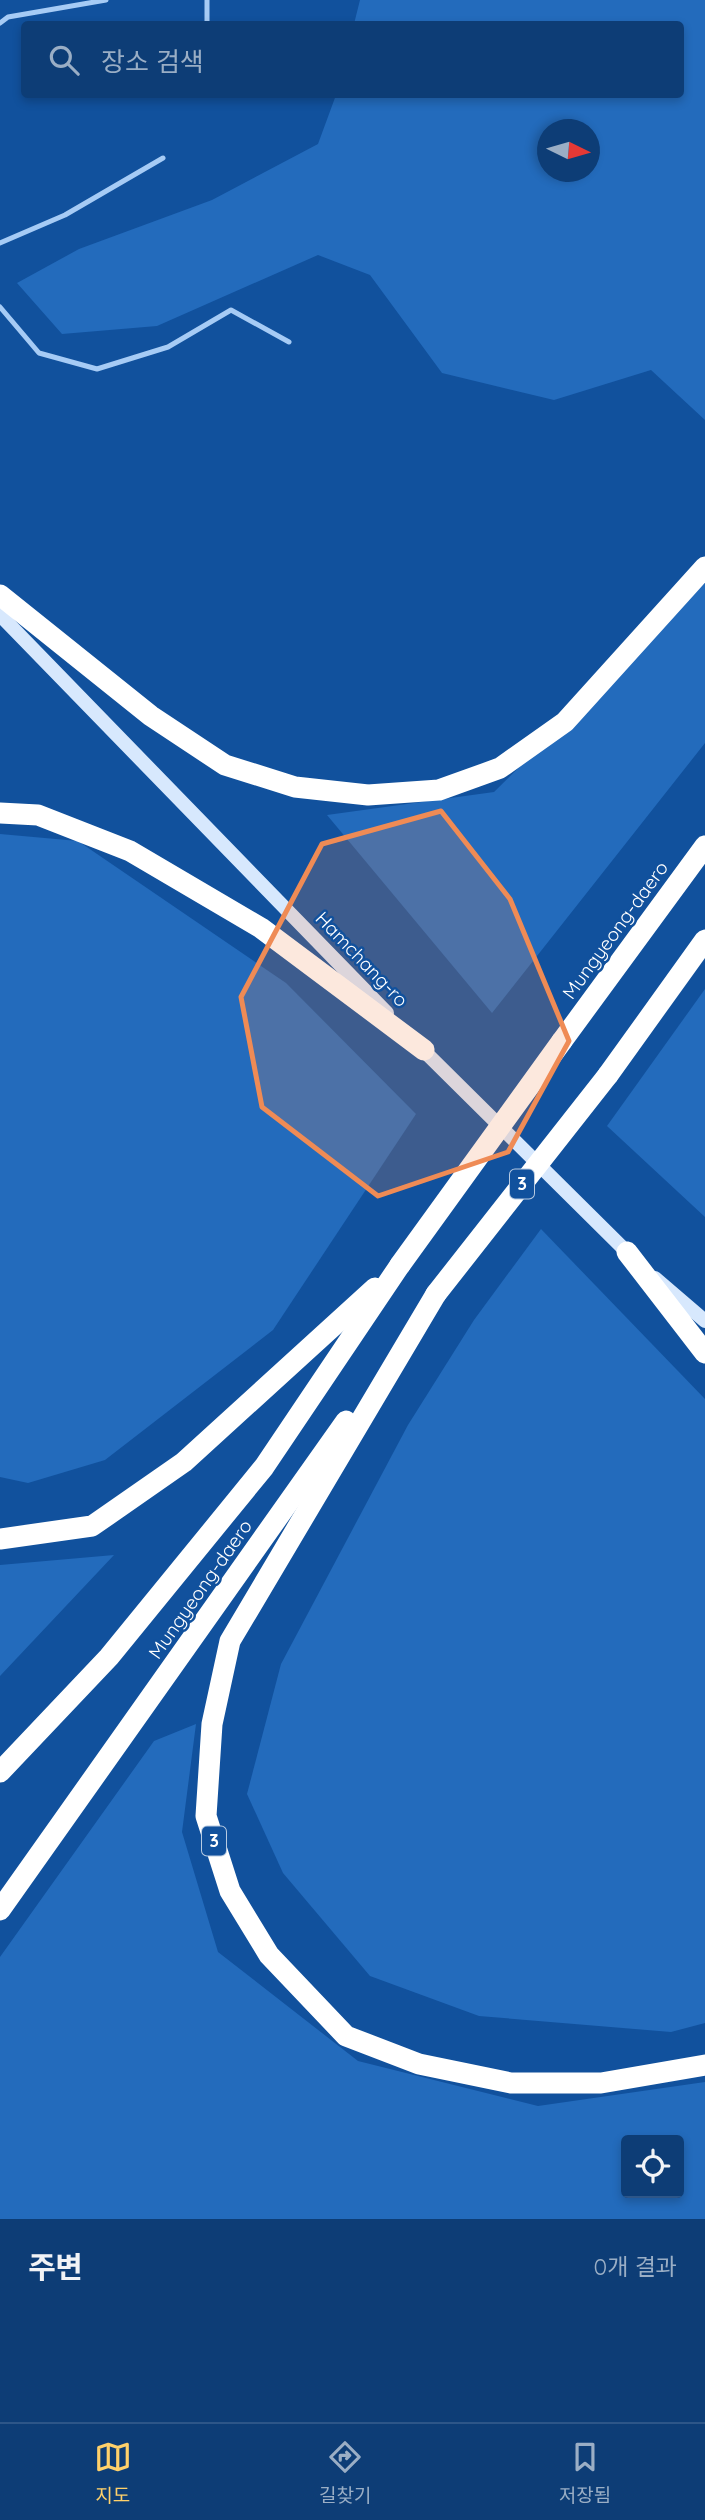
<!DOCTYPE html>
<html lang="ko">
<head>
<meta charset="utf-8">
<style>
  body { margin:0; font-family:Quicksand,"Noto Sans KR",sans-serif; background:#16447b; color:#f1f3f6 }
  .controls { position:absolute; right:21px; bottom:21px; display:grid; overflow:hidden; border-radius:7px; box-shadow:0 4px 10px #0003 }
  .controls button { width:63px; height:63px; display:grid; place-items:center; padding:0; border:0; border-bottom:2px solid #2d5688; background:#0d3d76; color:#f1f3f6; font:35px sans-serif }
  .compass { position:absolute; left:537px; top:119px; width:63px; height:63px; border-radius:50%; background:#0d3d76; box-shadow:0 4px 10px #0003; rotate:95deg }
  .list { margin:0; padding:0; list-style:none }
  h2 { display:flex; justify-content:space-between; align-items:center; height:91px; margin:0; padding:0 28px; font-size:30px }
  h2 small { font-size:23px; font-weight:400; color:#9aaec5 }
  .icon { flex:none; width:38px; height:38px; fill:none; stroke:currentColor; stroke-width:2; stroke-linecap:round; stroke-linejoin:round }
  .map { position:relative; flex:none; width:705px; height:2219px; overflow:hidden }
  .search { position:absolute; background:#0d3d76; box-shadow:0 4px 10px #0003; left:21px; right:21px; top:21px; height:77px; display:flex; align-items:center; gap:18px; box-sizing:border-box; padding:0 24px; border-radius:7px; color:#9aaec5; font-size:26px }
  .sheet { height:203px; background:#0d3d76 }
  nav { display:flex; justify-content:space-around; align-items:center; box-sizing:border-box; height:98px; border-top:2px solid #2d5688; background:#0d3d76; font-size:19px; color:#9aaec5 }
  nav a { display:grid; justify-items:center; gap:4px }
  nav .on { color:#ffd16a }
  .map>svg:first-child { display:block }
  .green { fill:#236bbc; fill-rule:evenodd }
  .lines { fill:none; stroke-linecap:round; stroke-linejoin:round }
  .lane { stroke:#a6cbf5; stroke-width:5 }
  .secondary { stroke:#d7e8fd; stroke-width:14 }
  .highway { stroke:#fff; stroke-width:21 }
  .highway-bridge { stroke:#fff; stroke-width:21 }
  .marked { fill:#ef8b55; fill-opacity:0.2; stroke:#ef8b55; stroke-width:5; stroke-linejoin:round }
  .labels { text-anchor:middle; stroke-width:5; stroke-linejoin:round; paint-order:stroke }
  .shield { fill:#11519d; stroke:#b8cbe2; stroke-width:2 }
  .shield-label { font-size:18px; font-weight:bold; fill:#fff }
  .street-label { font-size:19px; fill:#fff; stroke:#11519d }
</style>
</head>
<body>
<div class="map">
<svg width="705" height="2219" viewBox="0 0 705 2219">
  <rect width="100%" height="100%" fill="#11519d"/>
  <g class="green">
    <path d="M360,0H705V420L651,370L554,400L442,373L370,275L318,255L157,326L62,334L17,283L79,249L212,200L318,144L336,95L680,94V24H354ZM548,130H590V172H548Z"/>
    <polygon points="705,583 705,743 492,1013 327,815 494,792"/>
    <polygon points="0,834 78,841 286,983 416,1114 273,1330 105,1460 28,1483 0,1477"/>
    <polygon points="705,989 705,1217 607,1126"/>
    <polygon points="541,1229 705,1399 705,2023 671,2032 479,2016 370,1976 283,1873 247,1794 281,1664 408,1425 474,1320"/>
    <polygon points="114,1555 0,1676 0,1565"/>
    <path d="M196,1724L182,1832L218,1952L358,2061L538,2106L705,2082V2219H0V1957L154,1741ZM626,2140H679V2193H626Z"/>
  </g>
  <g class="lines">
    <g class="lane">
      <polyline points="0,23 8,17 106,0"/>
      <polyline points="207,24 207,0"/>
      <polyline points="0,243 65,215 163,158"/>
      <polyline points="0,307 39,353 97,369 168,347 231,310 289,342"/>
    </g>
    <g class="secondary">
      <polyline points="0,615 387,1013"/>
      <polyline points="418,1045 632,1257"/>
      <polyline points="655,1278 705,1321"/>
    </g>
    <g class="highway">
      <polyline points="0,595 151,716 225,765 295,787 368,795 439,790 500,768 565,722 705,567"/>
      <polyline points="0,813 38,815 130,851 261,928 424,1050"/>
      <polyline points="562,1041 705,846"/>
      <polyline points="608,1075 705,940"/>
      <polyline points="627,1252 705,1353"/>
      <polyline points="436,1294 230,1641 212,1724 206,1816 230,1891 269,1955 346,2036 419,2064 511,2083 601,2083 705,2065"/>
      <polyline points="0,1539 92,1526 184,1462 375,1288"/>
      <polyline points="0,1772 109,1657 264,1467 400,1265"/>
      <polyline points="0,1910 346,1421"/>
    </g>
    <g class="highway-bridge">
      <polyline points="400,1265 562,1041"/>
      <polyline points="436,1294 608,1075"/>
    </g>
  </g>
  <path class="marked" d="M441,811L510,899L569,1041L508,1152L378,1196L262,1107L241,997L322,844Z"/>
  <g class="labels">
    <g class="shield">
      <rect x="510" y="1169.5" width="24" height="29" rx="5"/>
      <rect x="202" y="1826.5" width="24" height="29" rx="5"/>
    </g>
    <g class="shield-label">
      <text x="522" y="1190">3</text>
      <text x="214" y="1847">3</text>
    </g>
    <g class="street-label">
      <text transform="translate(615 930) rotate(-54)" y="7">Mungyeong-daero</text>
      <text transform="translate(362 959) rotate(46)" y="7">Hamchang-ro</text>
      <text transform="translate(200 1589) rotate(-55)" y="7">Mungyeong-daero</text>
    </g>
  </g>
</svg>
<div class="controls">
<button><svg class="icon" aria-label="locate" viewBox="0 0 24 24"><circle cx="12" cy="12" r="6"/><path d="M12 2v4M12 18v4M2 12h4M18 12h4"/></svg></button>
</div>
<svg class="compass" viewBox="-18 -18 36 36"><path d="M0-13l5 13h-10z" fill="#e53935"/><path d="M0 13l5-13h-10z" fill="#9aaec5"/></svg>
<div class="search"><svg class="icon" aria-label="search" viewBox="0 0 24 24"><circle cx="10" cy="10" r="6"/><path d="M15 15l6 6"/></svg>장소 검색</div>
</div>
<section class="sheet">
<h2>주변<small>0개 결과</small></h2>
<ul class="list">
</ul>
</section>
<nav>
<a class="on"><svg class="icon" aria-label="map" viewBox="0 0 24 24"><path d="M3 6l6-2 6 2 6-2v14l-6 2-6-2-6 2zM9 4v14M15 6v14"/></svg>지도</a>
<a><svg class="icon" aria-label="directions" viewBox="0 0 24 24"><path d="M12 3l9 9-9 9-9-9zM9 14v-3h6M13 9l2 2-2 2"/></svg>길찾기</a>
<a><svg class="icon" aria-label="saved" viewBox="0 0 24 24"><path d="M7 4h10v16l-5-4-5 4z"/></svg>저장됨</a>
</nav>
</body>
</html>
